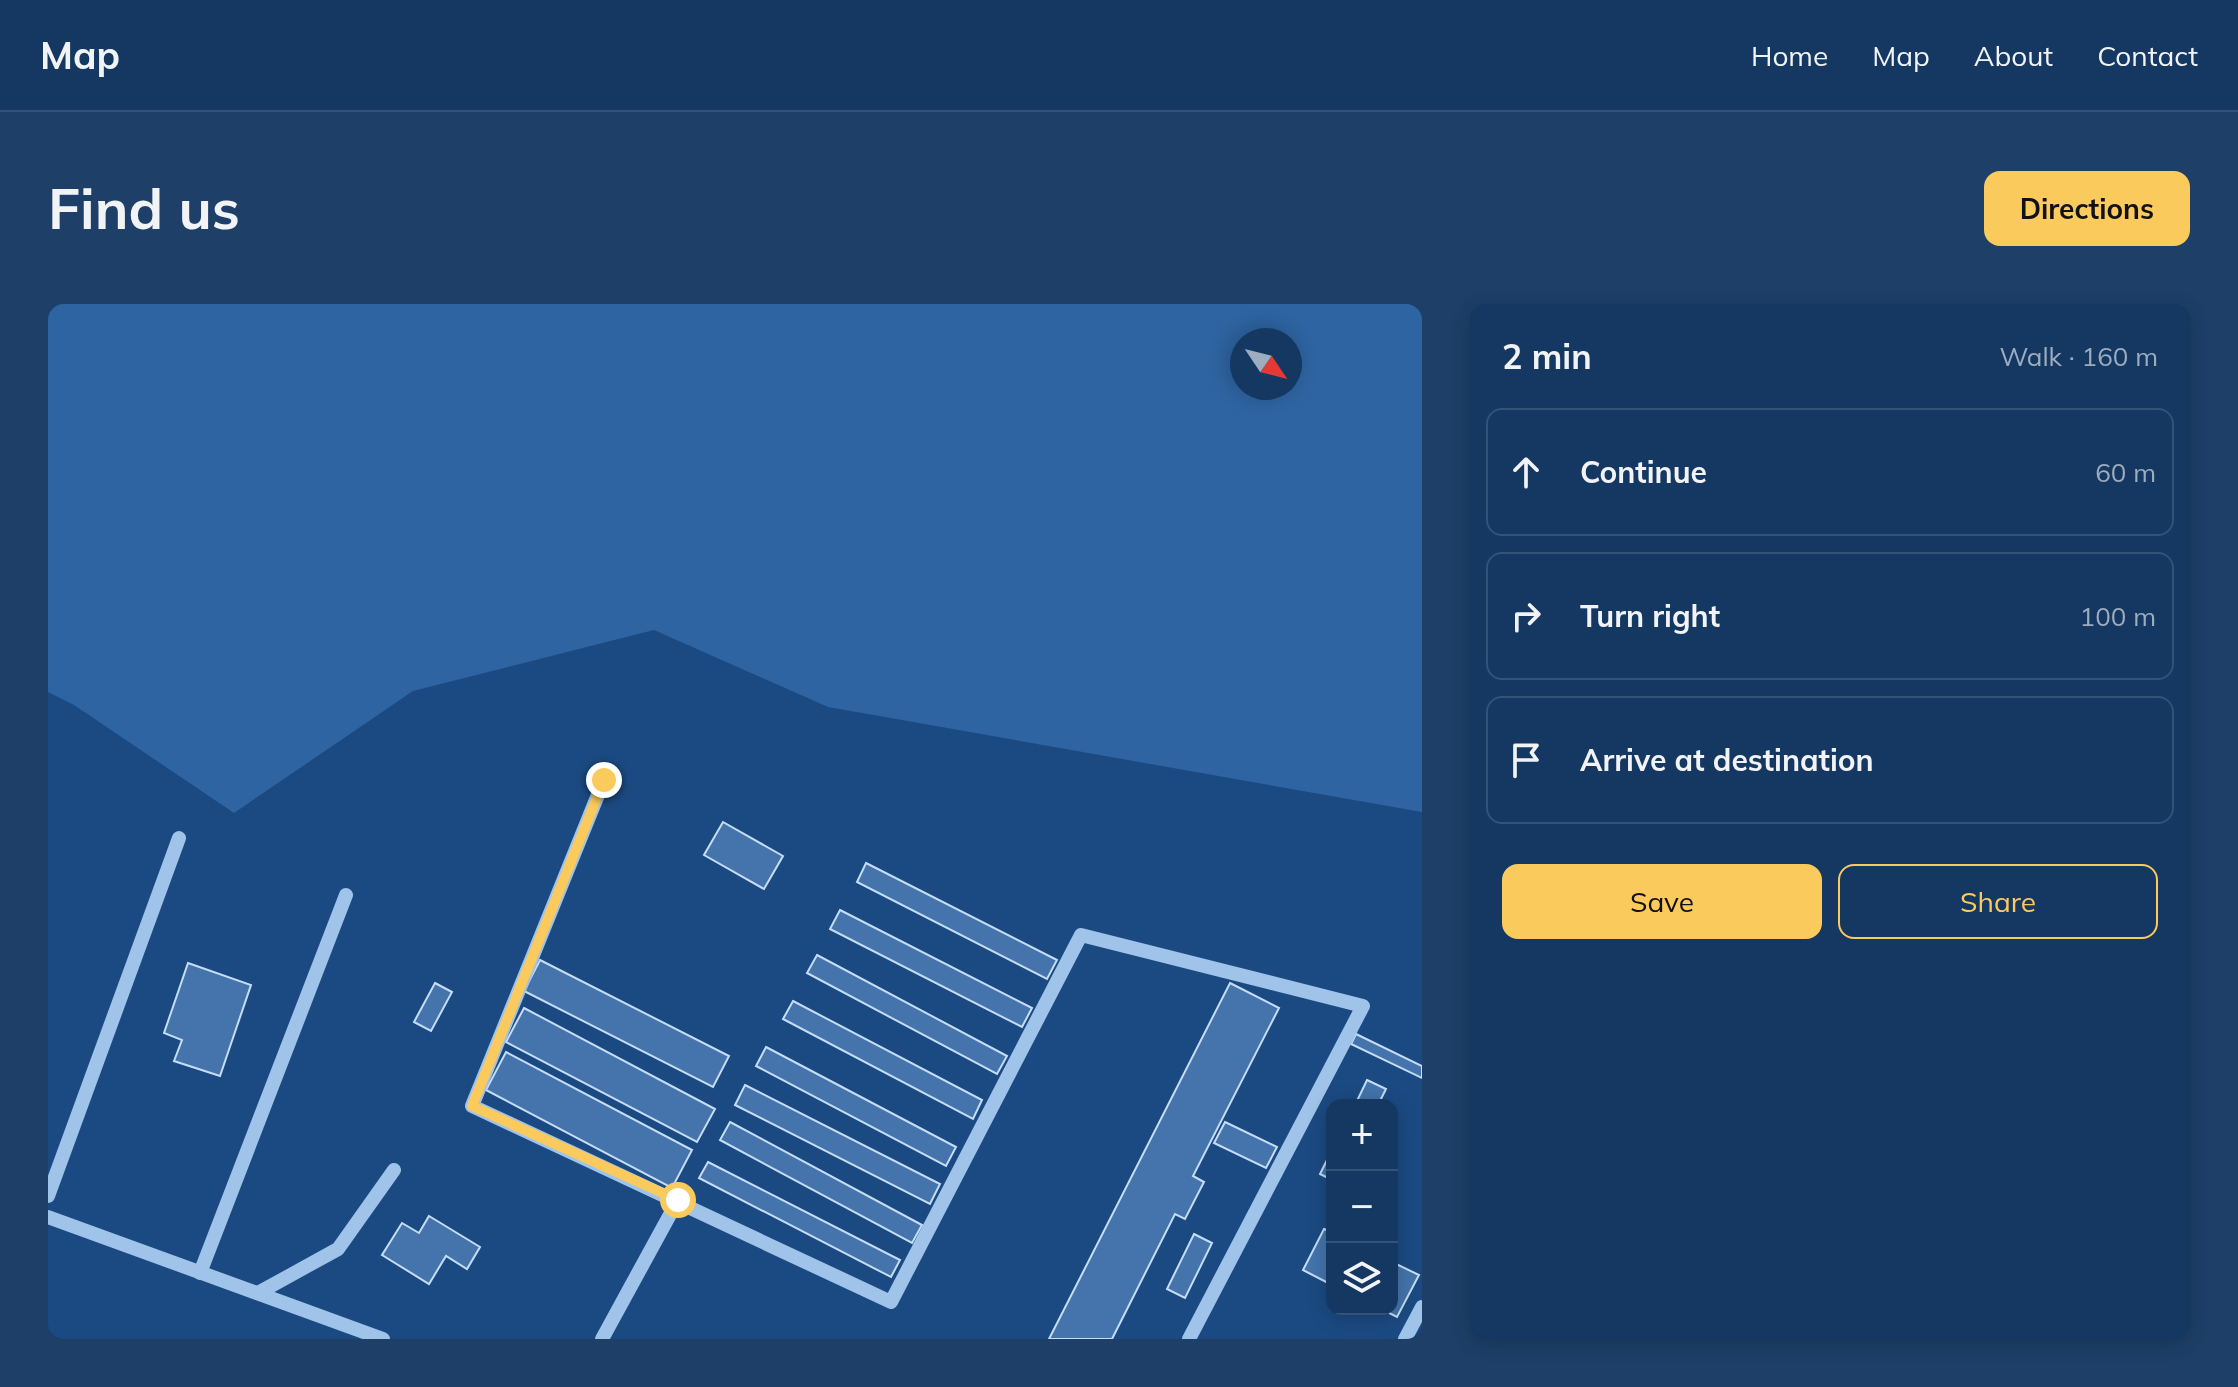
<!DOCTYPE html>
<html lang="en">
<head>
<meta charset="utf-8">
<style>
  body { margin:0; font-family:Mulish,sans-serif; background:#1d3f68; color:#f1f3f6 }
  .controls { position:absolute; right:24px; bottom:24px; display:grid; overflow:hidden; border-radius:16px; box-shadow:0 4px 20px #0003 }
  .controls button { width:72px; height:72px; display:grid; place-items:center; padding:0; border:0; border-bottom:2px solid #335277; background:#143862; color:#f1f3f6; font:40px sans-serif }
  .compass { position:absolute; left:1182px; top:24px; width:72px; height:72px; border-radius:50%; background:#143862; box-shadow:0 4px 20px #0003; rotate:125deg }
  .stop { position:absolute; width:24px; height:24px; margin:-18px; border:6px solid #fbca5d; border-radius:50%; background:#fff }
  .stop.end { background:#fbca5d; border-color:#fff; box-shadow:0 2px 8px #0008 }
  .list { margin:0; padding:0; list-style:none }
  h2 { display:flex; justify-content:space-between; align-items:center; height:104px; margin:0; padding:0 32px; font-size:34px }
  h2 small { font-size:26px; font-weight:400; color:#9dacbe }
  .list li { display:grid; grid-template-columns:52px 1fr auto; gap:24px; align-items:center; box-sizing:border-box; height:128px; margin:0 16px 16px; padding:0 16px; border:2px solid #335277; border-radius:16px }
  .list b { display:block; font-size:30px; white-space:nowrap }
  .list em { font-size:26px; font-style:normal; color:#9dacbe }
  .actions { display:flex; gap:16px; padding:24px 32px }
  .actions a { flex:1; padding:18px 0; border:2px solid #fbca5d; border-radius:16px; text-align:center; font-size:28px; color:#fbca5d }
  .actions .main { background:#fbca5d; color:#111 }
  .icon { flex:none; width:44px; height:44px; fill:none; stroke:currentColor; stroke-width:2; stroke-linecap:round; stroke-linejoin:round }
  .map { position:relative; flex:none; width:1374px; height:1035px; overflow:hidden; border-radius:16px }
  header { display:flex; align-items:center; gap:48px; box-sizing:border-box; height:112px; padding:0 40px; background:#143862; border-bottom:2px solid #335277 }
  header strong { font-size:38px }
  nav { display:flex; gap:44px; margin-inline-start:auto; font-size:28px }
  .intro { display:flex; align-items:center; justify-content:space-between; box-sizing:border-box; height:192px; padding:0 48px }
  h1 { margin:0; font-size:56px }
  .button { padding:20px 36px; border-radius:16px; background:#fbca5d; color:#111; font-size:28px; font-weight:700 }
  main { display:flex; gap:48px; padding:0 48px }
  aside { flex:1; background:#143862; border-radius:16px; box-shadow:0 4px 20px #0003 }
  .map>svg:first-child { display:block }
  .green { fill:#2e64a1; fill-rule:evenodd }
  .building { fill:#4474ab; stroke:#c5ddf8; stroke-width:2 }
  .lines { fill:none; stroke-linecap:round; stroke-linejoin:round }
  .minor { stroke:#a0c3ea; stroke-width:14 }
  .route { stroke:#fbca5d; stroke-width:10 }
</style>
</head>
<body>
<header>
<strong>Map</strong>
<nav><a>Home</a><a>Map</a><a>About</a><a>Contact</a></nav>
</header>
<div class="intro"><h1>Find us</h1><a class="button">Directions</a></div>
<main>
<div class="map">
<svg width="1374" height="1035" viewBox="0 0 1374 1035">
  <rect width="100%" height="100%" fill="#1b4a82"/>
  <path class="green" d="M0,0H1374V508L780,403L606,326L365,387L186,509L26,401L0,388ZM1194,36H1242V84H1194Z"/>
  <g class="building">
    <polygon points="675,518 735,552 716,585 656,551"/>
    <polygon points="818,559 1009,656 999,675 809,578"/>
    <polygon points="792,606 984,704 974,723 782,625"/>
    <polygon points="769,651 959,752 949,770 759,669"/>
    <polygon points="492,656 681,752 665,783 476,687"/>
    <polygon points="140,659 203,681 172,772 126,757 134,736 116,729"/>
    <polygon points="387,679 404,688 383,727 366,718"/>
    <polygon points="1182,679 1231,704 1145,872 1156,878 1137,915 1127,910 1064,1035 1001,1035"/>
    <polygon points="745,697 934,796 925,815 735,715"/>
    <polygon points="476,704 667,805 649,838 458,738"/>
    <polygon points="1308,730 1374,762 1374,774 1303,740"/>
    <polygon points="718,743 908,843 898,862 708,762"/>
    <polygon points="458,748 644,846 624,884 438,786"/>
    <polygon points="1319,776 1338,785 1330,801 1307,801"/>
    <polygon points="697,781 892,880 882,900 687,801"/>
    <polygon points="682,818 874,921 864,939 672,836"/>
    <polygon points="1177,818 1229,843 1218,864 1166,839"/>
    <polygon points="1284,846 1284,876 1272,870"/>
    <polygon points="660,858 852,956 843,973 651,874"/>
    <polygon points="381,912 432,943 419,965 398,952 381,980 334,951 354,919 371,929"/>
    <polygon points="1276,925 1284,928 1284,981 1255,966"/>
    <polygon points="1146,930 1164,939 1137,994 1119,985"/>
    <polygon points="1344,958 1371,971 1349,1013 1333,1005 1344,1005"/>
  </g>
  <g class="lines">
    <g class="minor">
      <polyline points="556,476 424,802 843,998 1033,631 1315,702 1141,1035"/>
      <polyline points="0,892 131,534"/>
      <polyline points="0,913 335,1035"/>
      <polyline points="152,969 298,591"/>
      <polyline points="210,989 290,945 346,866"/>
      <polyline points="554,1035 630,896"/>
      <polyline points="1357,1035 1374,1003"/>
    </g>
  </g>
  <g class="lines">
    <polyline class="route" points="556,476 424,802 630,896"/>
  </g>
</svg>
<div class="controls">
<button>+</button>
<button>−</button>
<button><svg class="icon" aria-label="layers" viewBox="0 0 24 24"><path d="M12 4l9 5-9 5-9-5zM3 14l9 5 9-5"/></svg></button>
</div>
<svg class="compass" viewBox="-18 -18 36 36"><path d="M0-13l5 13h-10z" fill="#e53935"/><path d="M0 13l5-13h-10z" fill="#9dacbe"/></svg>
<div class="stop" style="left:630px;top:896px"></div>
<div class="stop end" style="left:556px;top:476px"></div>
</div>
<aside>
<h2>2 min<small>Walk · 160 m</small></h2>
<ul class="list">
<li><svg class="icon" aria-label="ahead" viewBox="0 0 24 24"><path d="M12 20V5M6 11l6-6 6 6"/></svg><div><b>Continue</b></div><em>60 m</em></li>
<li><svg class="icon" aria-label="right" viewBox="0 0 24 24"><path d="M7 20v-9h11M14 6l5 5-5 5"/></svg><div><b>Turn right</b></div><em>100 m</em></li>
<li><svg class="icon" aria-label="arrive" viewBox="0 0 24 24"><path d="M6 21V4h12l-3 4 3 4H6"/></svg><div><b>Arrive at destination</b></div></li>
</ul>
<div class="actions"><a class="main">Save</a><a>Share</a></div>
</aside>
</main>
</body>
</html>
